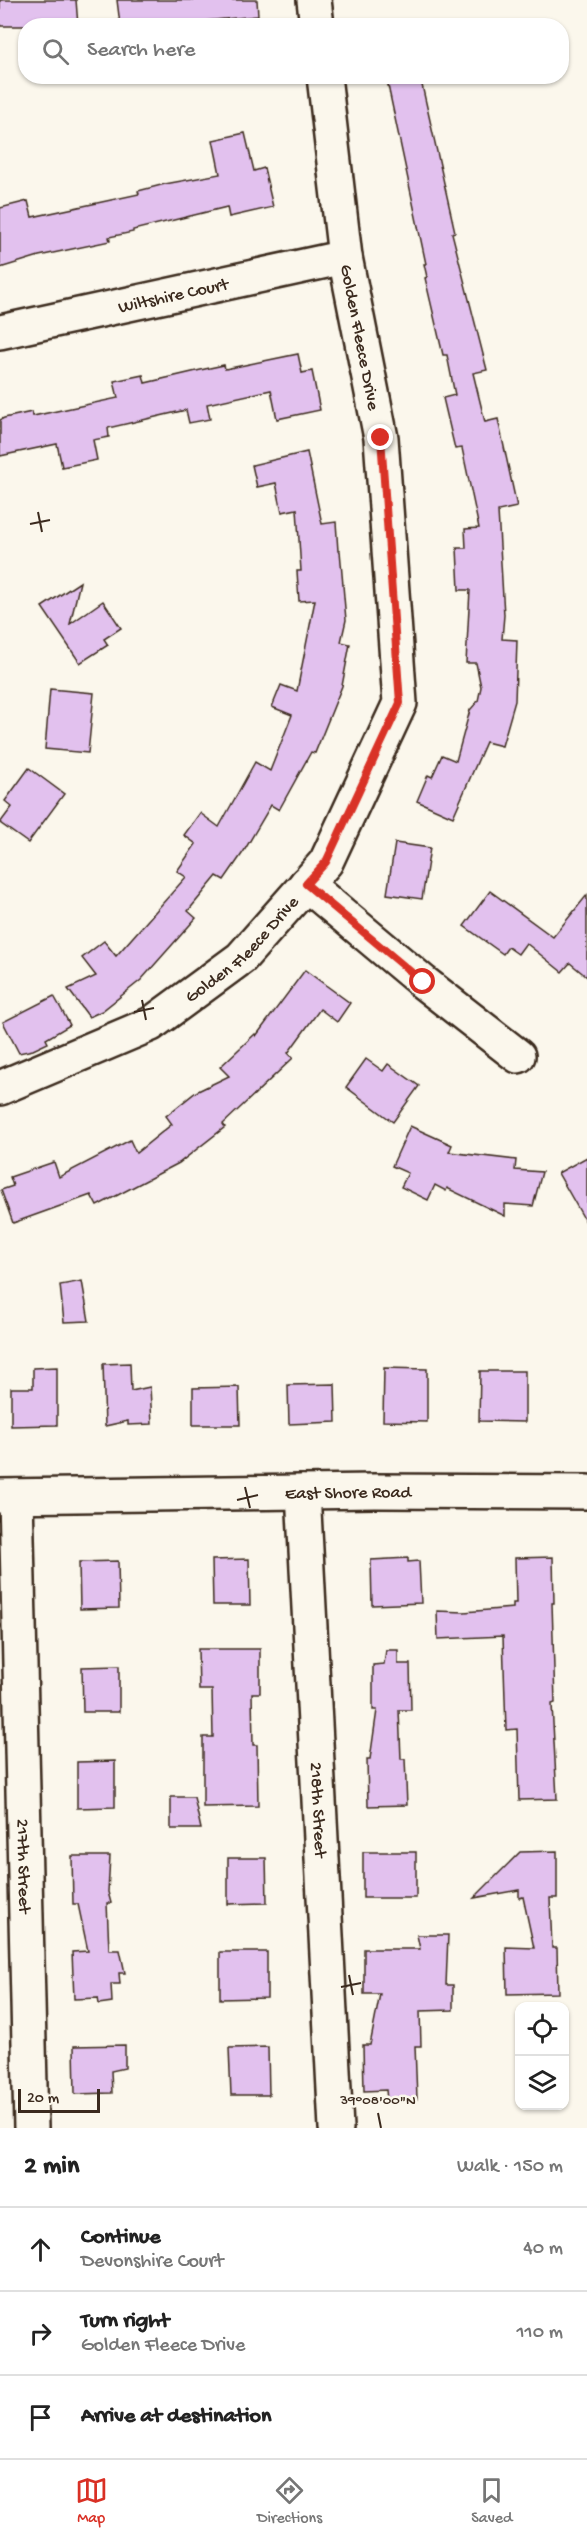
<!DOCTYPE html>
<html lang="en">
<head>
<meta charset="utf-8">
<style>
  body { margin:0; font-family:"Gochi Hand",sans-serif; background:#f6f6f6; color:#222 }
  .controls { position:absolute; right:18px; bottom:18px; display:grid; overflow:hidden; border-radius:12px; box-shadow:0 2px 4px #0004 }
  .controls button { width:54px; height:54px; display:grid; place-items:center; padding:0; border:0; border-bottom:2px solid #e0e0e0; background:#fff; color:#222; font:30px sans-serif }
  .scale { position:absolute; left:18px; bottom:15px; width:82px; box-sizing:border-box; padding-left:6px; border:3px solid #3b2a1e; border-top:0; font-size:16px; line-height:21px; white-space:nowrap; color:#3b2a1e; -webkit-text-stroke:4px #fbf7ec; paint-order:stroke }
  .stop { position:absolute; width:18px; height:18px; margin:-14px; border:4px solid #d93025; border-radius:50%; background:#fff }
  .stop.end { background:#d93025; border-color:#fff; box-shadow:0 2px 6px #0008 }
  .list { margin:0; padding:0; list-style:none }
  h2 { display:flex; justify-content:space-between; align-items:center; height:78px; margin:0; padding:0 24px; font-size:26px }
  h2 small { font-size:20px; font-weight:400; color:#767676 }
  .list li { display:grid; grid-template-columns:39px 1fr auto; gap:18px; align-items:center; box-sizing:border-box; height:84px; padding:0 24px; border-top:2px solid #e0e0e0 }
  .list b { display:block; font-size:22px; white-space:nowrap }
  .list p { margin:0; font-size:20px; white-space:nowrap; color:#767676 }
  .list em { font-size:20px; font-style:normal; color:#767676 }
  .icon { flex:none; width:33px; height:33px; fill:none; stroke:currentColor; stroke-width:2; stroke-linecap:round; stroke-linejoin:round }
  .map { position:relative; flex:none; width:587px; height:2128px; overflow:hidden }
  .search { position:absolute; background:#fff; box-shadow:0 2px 4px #0004; left:18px; right:18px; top:18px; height:66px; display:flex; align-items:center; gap:15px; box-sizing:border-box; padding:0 21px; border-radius:24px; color:#767676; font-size:22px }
  .sheet { height:330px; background:#fff }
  nav { display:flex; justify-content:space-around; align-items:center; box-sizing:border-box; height:84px; border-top:2px solid #e0e0e0; background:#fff; font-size:16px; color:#767676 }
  nav a { display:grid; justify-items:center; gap:3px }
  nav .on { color:#d93025 }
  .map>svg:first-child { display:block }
  .building { fill:#e2c1ee; stroke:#3b2a1e; stroke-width:1.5 }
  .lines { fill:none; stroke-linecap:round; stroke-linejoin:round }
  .minor-casing { stroke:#3b2a1e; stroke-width:38 }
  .minor { stroke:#fbf7ec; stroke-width:33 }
  .route { stroke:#d93025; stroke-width:8 }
  .ticks { fill:none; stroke:#3b2a1e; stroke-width:2 }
  .labels { text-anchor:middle; stroke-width:5; stroke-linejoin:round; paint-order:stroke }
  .street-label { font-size:18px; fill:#3b2a1e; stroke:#fbf7ec }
  .ticks-label { font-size:15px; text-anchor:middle; fill:#3b2a1e; stroke:#fbf7ec; stroke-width:5; stroke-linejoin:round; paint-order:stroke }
</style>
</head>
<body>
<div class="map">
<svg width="587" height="2128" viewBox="0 0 587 2128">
  <rect width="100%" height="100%" fill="#fbf7ec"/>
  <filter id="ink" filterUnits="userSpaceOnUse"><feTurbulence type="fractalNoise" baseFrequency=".0167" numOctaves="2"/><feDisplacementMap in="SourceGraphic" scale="12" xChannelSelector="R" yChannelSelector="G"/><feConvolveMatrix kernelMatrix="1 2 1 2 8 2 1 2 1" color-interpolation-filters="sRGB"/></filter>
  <g filter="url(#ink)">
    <g class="building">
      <polygon points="0,0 76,0 78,26 0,26"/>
      <polygon points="117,0 257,0 258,16 204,21 205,26 142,26 141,22 120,24"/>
      <polygon points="386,76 420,76 455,232 452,233 487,370 473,373 485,422 498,419 517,507 498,511 504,615 502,639 517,640 515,701 502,746 486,742 453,817 417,801 428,775 432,777 442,755 456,761 470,710 478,701 481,687 476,663 466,663 470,590 459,590 457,548 466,548 465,529 479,528 462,448 455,449 443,398 455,395 447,355 443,355 425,278 427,277 424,264 426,264"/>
      <polygon points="245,133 254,171 264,168 273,207 229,217 227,207 133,230 133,232 109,237 110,241 39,256 0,268 0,208 28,201 32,217 139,194 138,191 165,184 220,174 213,140"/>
      <polygon points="298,354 302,373 312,371 320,410 277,419 271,390 207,404 210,419 189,423 186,410 108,428 109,437 93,440 97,460 62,467 57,444 0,456 0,420 4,418 32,412 33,416 118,398 114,381 143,375 145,383 205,369 224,365 225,369"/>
      <polygon points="307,452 322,524 336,522 338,551 340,551 346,620 341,642 350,644 342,686 315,753 311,752 279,810 271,805 244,851 224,880 217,876 188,911 196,918 141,980 102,1011 89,1017 68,989 96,976 82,958 104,941 116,956 186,877 177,871 196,844 184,835 200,813 219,827 255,762 270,771 292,715 272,707 281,685 297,691 315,600 299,601 297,571 301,571 297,509 282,512 276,483 257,487 252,465"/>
      <polygon points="80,582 70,624 103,601 121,628 104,639 108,645 80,663 42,607"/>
      <polygon points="50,689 94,693 88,753 45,749"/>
      <polygon points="29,768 64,794 28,843 0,823 12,807 5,801"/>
      <polygon points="395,843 430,848 422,899 387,894"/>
      <polygon points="490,891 553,937 587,895 587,977 570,963 562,972 526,943 518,954 508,947 503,954 464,926"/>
      <polygon points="305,970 350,1003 337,1022 320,1009 288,1053 293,1058 223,1124 225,1127 179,1163 97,1206 91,1195 13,1223 1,1190 13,1186 10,1177 54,1162 59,1177 130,1140 136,1153 172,1124 166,1116 196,1092 229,1076 220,1067 255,1034 256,1036"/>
      <polygon points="54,996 70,1025 46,1039 48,1043 33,1050 19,1053 3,1022"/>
      <polygon points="366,1059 383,1071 388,1064 419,1086 393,1122 346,1087"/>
      <polygon points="410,1126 452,1145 449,1152 516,1160 515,1170 542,1172 533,1206 505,1204 505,1216 447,1188 446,1191 435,1185 428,1200 401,1187 408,1173 392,1166"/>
      <polygon points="587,1157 587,1224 558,1173"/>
      <polygon points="82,1281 89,1321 64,1322 60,1285"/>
      <polygon points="130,1363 131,1391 150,1387 152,1424 128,1425 128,1421 105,1426 103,1364"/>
      <polygon points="57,1367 57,1425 11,1426 11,1388 33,1388 33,1368"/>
      <polygon points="384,1368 427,1369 427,1422 383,1421"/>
      <polygon points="480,1371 525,1371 525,1422 479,1421"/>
      <polygon points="335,1384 336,1422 289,1424 288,1385"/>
      <polygon points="239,1387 240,1425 193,1425 193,1388"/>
      <polygon points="553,1557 554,1603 552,1603 555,1703 552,1704 557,1799 519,1800 517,1729 506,1730 503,1636 438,1639 437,1611 464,1612 513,1608 513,1603 516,1603 515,1558"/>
      <polygon points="408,1558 408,1562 419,1561 421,1603 372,1605 371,1560"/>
      <polygon points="249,1559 250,1605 213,1605 212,1560"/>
      <polygon points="118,1561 119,1608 80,1609 79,1562"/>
      <polygon points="198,1649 260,1649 260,1693 252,1693 253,1745 257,1745 258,1806 203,1807 203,1737 213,1737 212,1690 199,1690"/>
      <polygon points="386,1650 398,1650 398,1664 410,1664 411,1710 399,1710 401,1759 405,1759 407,1805 368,1806 367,1759 370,1759 377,1710 373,1710 373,1665 384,1664"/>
      <polygon points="119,1666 119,1712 83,1712 82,1667"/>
      <polygon points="115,1761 115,1807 77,1808 77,1762"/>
      <polygon points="171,1797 194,1797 201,1829 171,1829"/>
      <polygon points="557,1851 557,1898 550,1898 552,1948 557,1948 558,1993 507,1994 506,1947 534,1948 523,1897 519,1898 519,1890 474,1898 520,1852"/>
      <rect x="363" y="1852" width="53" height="46"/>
      <polygon points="72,1856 110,1856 108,1892 111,1903 107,1903 109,1950 120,1950 125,1973 119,1973 120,1984 111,1984 112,2002 99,2004 98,1998 74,1999 72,1952 88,1951 78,1904 73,1904"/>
      <polygon points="228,1858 266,1858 267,1903 228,1904"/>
      <polygon points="417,1935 448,1935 446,1985 453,1985 453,2010 420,2011 421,2046 415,2046 417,2099 387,2100 386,2090 364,2091 363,2045 370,2045 380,1994 364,1994 364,1949 420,1949"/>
      <polygon points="220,1952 267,1952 267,1998 220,1999"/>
      <polygon points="125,2045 125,2068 111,2071 112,2093 75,2094 74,2046"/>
      <polygon points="268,2047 269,2095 231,2095 229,2048"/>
    </g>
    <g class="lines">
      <defs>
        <g id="minor">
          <polyline points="314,0 317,26"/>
          <path id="s1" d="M0,332L345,257"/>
          <polyline points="306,884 423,982 518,1056"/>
          <path id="s2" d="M0,1088L151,1024L241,958L326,862L400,703L381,438L345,257L324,76"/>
          <path id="s3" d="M303,1492L336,2128"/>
          <path id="s4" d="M0,1496L375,1491L587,1492"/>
          <path id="s5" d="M16,1496L31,2128"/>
        </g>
      </defs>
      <use href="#minor" class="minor-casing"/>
      <use href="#minor" class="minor"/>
    </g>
  </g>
  <g class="lines" filter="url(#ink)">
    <polyline class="route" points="381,438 400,703 326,862 306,884 423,982"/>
  </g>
  <path class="ticks" d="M38,512L42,532M30,524L50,520M142,1000L146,1020M134,1012L154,1008M245,1487L250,1508M237,1500L258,1495M349,1975L353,1995M341,1987L361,1983M378,2113L381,2128"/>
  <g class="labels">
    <g class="street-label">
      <text dy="6" stroke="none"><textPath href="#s1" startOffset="177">Wiltshire Court</textPath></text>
      <text transform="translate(361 337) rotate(79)" y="6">Golden Fleece Drive</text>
      <text dy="6" stroke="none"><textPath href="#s2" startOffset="282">Golden Fleece Drive</textPath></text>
      <text dy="6" stroke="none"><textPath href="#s4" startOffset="348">East Shore Road</textPath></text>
      <text dy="6" stroke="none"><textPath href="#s3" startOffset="318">218th Street</textPath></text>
      <text dy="6" stroke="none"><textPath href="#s5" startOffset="370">217th Street</textPath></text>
    </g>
  </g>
  <g class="ticks-label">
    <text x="378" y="2104">39°08'00"N</text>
  </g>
</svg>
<div class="controls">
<button><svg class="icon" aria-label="locate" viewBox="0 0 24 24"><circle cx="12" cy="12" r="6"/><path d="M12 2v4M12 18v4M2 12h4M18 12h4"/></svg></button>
<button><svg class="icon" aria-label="layers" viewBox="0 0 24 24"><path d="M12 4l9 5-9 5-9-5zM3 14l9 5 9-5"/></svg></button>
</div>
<div class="scale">20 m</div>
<div class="stop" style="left:423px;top:982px"></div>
<div class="stop end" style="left:381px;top:438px"></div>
<div class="search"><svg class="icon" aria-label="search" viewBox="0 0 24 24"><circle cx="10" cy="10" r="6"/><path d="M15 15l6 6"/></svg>Search here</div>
</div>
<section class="sheet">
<h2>2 min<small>Walk · 150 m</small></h2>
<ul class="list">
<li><svg class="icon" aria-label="ahead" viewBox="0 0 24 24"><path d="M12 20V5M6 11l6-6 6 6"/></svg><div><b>Continue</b><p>Devonshire Court</p></div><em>40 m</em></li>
<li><svg class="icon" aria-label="right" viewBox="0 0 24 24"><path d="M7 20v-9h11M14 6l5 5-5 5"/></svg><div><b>Turn right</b><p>Golden Fleece Drive</p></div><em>110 m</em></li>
<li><svg class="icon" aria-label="arrive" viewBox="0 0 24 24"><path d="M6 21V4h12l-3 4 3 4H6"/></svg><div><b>Arrive at destination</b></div></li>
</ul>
</section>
<nav>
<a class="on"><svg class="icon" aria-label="map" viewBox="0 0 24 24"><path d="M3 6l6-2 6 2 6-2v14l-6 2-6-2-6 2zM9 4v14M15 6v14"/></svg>Map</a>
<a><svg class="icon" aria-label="directions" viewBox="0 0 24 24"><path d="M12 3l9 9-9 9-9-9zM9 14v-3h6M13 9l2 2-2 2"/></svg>Directions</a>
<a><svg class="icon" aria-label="saved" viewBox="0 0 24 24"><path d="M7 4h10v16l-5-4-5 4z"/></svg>Saved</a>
</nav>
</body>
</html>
